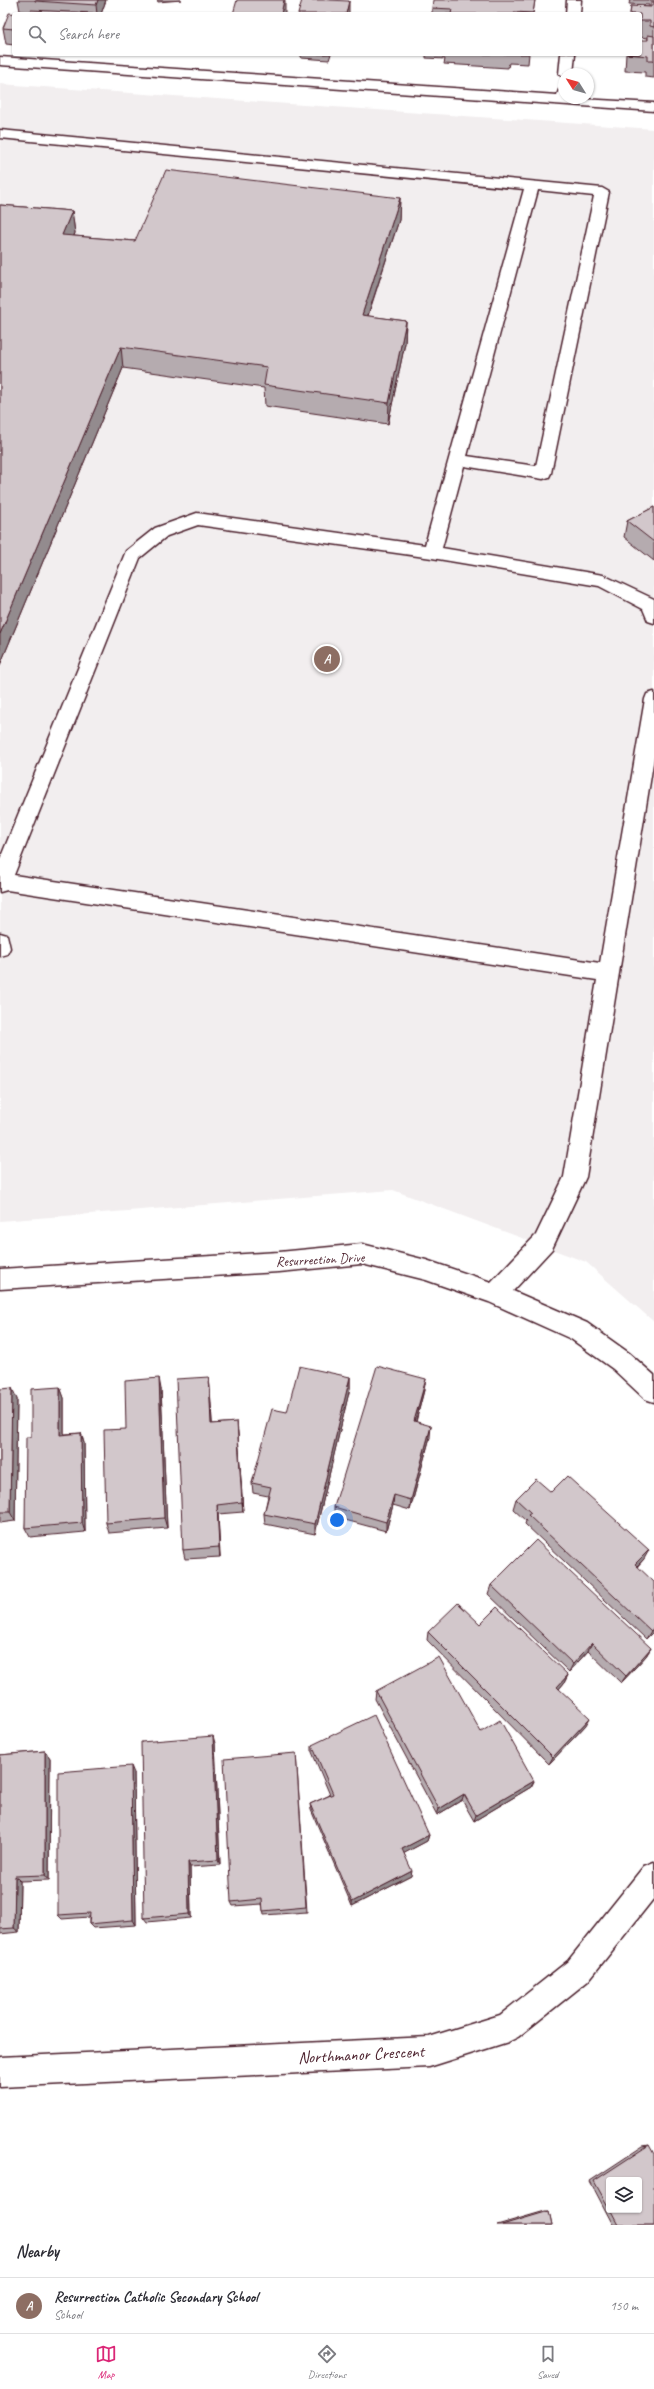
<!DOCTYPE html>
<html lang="en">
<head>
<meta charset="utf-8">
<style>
  body { margin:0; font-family:Caveat,sans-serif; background:#f7f7f7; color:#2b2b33 }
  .controls { position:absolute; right:12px; bottom:12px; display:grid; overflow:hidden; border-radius:4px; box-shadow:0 1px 3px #0004 }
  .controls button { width:36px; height:36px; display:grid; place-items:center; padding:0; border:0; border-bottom:1px solid #e1e1e2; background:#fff; color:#2b2b33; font:20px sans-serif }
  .compass { position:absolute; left:558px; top:68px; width:36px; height:36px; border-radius:50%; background:#fff; box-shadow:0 1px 3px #0004; rotate:307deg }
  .you { position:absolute; left:337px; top:1520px; width:14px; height:14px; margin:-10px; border:3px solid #fff; border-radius:50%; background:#1a73e8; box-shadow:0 0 0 6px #1a73e833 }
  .badge { display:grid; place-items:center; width:26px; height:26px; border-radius:50%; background:#db2777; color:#fff; font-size:13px; font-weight:700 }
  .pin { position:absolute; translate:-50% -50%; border:2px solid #fff; box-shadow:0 1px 4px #0006 }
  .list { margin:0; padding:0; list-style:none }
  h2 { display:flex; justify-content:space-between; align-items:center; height:52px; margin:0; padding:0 16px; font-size:17px }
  h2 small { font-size:13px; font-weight:400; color:#7c7c81 }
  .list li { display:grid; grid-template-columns:26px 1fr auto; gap:12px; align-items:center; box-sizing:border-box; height:56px; padding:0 16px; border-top:1px solid #e1e1e2 }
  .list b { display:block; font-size:15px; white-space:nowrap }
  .list p { margin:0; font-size:13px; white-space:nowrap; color:#7c7c81 }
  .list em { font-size:13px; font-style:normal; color:#7c7c81 }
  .icon { flex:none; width:22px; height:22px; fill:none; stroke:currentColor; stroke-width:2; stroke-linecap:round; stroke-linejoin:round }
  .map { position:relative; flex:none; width:654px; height:2225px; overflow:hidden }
  .search { position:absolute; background:#fff; box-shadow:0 1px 3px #0004; left:12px; right:12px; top:12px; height:44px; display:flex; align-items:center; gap:10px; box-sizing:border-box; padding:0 14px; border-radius:4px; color:#7c7c81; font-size:15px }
  .sheet { height:108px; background:#fff }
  nav { display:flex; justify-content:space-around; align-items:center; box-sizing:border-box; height:56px; border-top:1px solid #e1e1e2; background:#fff; font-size:11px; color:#7c7c81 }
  nav a { display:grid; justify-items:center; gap:2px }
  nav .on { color:#db2777 }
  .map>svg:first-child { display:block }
  .built { fill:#f2eeef }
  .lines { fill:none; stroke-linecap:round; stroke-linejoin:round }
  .minor-casing { stroke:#4a1f2b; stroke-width:3 }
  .minor { fill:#fff; fill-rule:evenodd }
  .wall { fill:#b5abaf; stroke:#4a1f2b; fill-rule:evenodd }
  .shaded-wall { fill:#938b8e; stroke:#4a1f2b }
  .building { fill:#d2c7cb; stroke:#4a1f2b }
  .labels { text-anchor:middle; stroke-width:4; stroke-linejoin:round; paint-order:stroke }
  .street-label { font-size:14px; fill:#4a1f2b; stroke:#fff }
  .near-street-label { font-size:17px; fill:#4a1f2b; stroke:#fff }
</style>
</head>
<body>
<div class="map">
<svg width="654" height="2225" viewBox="0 0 654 2225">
  <rect width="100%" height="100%" fill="#fff"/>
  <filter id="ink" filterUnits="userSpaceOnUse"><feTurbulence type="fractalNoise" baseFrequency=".025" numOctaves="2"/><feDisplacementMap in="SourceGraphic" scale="8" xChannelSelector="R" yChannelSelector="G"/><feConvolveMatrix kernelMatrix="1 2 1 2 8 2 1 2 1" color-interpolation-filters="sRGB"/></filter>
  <g filter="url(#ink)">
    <polygon class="built" points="0,84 654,129 654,1322 586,1262 393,1190 0,1221"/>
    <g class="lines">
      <defs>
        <g id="minor">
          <polygon points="567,0 581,0 580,14 566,14"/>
          <polygon points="561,54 575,54 573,74 564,74 564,78 559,74"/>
          <polygon points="0,57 557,95 559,90 564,89 564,98 654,103 654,111 0,65"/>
          <path d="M0,130L602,188L609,192L551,473L549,477L543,479L464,466L442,548L603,575L654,599V623L648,621L643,609L599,586L432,558L198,525L167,536L140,558L14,875L600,963L645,699L647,694L654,692V757L586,1177L552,1249L513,1291L587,1323L629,1353L654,1375V1402L645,1399L613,1369L571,1339L489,1302L426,1280L362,1264L279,1272L0,1289V1269L279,1252L362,1244L426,1260L491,1282L536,1235L564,1177L597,980L7,890L0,892V859L126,551L155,528L197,513L425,545L524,189L0,138ZM538,190L594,196L536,466L467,456Z"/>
          <polygon points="0,933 7,935 10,948 7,954 0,956"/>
          <polygon points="654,1862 654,1898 588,1981 518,2037 508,2042 429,2067 0,2087 0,2057 429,2037 500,2015 568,1961 644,1866"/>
        </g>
      </defs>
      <use href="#minor" class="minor-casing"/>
      <use href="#minor" class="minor"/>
    </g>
    <g class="wall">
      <polygon points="18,0 106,0 101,14 29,14 30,12 20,11"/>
      <polygon points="157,0 181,0 158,2"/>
      <polygon points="535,0 533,14 432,14 432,8"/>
      <polygon points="630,0 654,0 654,78 645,77 645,72 625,71 626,54 640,54 648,40 648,38 640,37 640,14 630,14 631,6 649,7 649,5 629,4"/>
      <polygon points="14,14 14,45 6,44 3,28"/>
      <polygon points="246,54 265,54 265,55"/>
      <polygon points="301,54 331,54 329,60 301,58"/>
      <polygon points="426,54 529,54 528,64 509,63 508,68 444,64 445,59 426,58"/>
      <polygon points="400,198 399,220 368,316 406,321 405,343 388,424 265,406 264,388 123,368 0,665 0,205 72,211 75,233 74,236 135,241"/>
      <polygon points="654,507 654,561 624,537 627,521"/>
      <polygon points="209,1377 210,1389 212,1424 237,1422 243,1512 218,1514 220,1557 185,1559 183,1550"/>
      <polygon points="350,1377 350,1388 315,1534 265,1524 264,1514 268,1496 253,1493 252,1483 287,1412"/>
      <polygon points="60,1387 64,1398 64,1434 81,1433 84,1443 85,1532 30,1537 25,1528 31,1437"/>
      <polygon points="0,1389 17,1399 15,1521 0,1523"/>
      <polygon points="161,1389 167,1528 109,1533 106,1523 126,1429"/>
      <polygon points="424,1390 416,1422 430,1437 410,1510 393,1505 386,1531 334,1517 334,1507"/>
      <polygon points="551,1492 644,1559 637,1567 654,1631 646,1639 525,1524 526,1521 513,1509 516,1499"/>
      <polygon points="491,1585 651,1648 646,1656 621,1683 588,1651 569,1672 488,1594"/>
      <polygon points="480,1624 568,1675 564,1683 559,1689 586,1725 549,1764 427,1640 428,1632"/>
      <polygon points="376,1691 481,1732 534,1781 531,1787 474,1821 462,1800 437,1815 375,1699"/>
      <polygon points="215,1743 220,1865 190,1867 191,1918 147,1922 144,1918"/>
      <polygon points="312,1745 429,1835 427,1841 404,1853 411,1876 352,1906 311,1810 310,1804 330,1795 312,1752"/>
      <polygon points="45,1751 50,1758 49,1880 20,1881 19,1932 0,1934 0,1755"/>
      <polygon points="296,1753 307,1912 264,1915 262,1904 233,1906 231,1902"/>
      <polygon points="134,1773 136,1925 93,1928 89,1924 89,1917 62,1919 58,1915"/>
      <path d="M649,2145L654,2225H613L590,2181L643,2146ZM609,2180L639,2210H609Z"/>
      <polygon points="545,2211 549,2211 552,2225 497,2225"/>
    </g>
    <g class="shaded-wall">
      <polygon points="98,0 106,0 101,14 97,14 96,5"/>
      <polygon points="284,0 285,0 285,14 281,14"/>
      <polygon points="349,1 349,14 346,14"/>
      <polygon points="400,198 399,220 361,336 362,315"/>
      <polygon points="72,211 75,233 65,256 62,235"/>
      <polygon points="406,321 405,343 388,424 389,403"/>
      <polygon points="121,347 123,368 0,665 0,634"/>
      <polygon points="209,1377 210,1389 213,1435 211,1424"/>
      <polygon points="350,1377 350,1388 315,1534 315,1524"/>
      <polygon points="159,1378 161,1389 167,1528 164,1518"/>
      <polygon points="426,1379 424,1390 413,1432 414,1421"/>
      <polygon points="60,1387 64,1398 64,1445 60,1435"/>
      <polygon points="12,1388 17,1399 15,1521 10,1512"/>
      <polygon points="237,1422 238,1433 243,1512 242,1502"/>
      <polygon points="431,1426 430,1437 410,1510 411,1500"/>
      <polygon points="81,1433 84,1443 85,1532 82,1523"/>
      <polygon points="394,1495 393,1505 386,1531 386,1522"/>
      <polygon points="217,1505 218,1514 220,1557 219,1547"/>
      <polygon points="649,1550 644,1559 630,1573 635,1564"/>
      <polygon points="654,1627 654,1631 646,1639 651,1631"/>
      <polygon points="592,1643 588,1651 569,1672 573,1664"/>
      <polygon points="651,1648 646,1656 621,1683 626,1676"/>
      <polygon points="568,1675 564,1683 554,1695 557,1687"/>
      <polygon points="590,1718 586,1725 549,1764 553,1757"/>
      <polygon points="213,1736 215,1743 220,1865 218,1860"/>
      <polygon points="45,1751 50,1758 49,1880 45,1875"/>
      <polygon points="131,1766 134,1773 136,1925 133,1920"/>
      <polygon points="534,1781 531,1787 474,1821 476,1815"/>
      <polygon points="464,1794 462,1800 437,1815 439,1809"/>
      <polygon points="429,1835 427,1841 401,1855 402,1849"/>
      <polygon points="188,1862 190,1867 191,1918 189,1914"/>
      <polygon points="412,1871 411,1876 352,1906 352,1902"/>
      <polygon points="15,1876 20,1881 19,1932 14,1928"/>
    </g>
    <g class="building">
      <polygon points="35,0 98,0 96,5 35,1"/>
      <polygon points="237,0 284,0 281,14 233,14"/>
      <polygon points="302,0 328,0 349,1 346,14 298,14"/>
      <polygon points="433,0 535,0 533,13 514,12 514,14 451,14 452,9 432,8"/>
      <polygon points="651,2 654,2 654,27 650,26 650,21 640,21 640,14 630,14 631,6 651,7"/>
      <polygon points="31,10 93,13 92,14 29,14"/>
      <polygon points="9,13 21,14 14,14 14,29 3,28"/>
      <polygon points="648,35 654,36 654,61 648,61 648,56 627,54 640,54 640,40 648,40"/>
      <polygon points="166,170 400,198 362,315 406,321 389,403 264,385 267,367 121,347 0,634 0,205 72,211 62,235 135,241"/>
      <polygon points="654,507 654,542 627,521"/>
      <polygon points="299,1366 350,1377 315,1524 264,1514 271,1487 252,1483 272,1409 287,1412"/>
      <polygon points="377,1366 426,1379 414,1421 431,1426 411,1500 394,1495 386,1522 334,1507"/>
      <polygon points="209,1377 211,1424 237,1422 242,1502 217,1505 219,1547 183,1550 176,1379"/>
      <polygon points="159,1378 164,1518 106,1523 104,1430 126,1429 125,1381"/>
      <polygon points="60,1387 60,1435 81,1433 82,1523 25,1528 26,1437 31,1437 31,1389"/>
      <polygon points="12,1388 10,1512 0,1512 0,1389"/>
      <polygon points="567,1476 649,1550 635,1564 654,1582 654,1627 651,1631 528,1515 531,1513 516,1499 536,1479 551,1492"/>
      <polygon points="536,1540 651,1648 626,1676 592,1643 573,1664 491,1585"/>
      <polygon points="458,1603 480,1624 497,1607 568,1675 557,1687 590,1718 553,1757 428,1632"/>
      <polygon points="439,1657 481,1732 500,1720 534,1781 476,1815 464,1794 439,1809 376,1691"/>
      <polygon points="374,1715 429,1835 402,1849 412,1871 352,1902 310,1804 333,1794 312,1745"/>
      <polygon points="213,1736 218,1860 188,1862 189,1914 144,1918 141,1742"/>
      <polygon points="45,1751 45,1875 15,1876 14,1928 0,1929 0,1755"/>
      <polygon points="296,1753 306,1907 263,1911 262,1899 231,1902 224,1759"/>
      <polygon points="131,1766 133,1920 89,1924 90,1913 58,1915 58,1772"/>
      <polygon points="649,2145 654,2154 654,2225 618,2225 610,2210 639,2210 639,2180 609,2180 609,2208 594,2181"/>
      <polygon points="549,2211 552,2225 502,2225"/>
    </g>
  </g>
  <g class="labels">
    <g class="street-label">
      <text transform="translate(320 1259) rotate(-3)" y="5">Resurrection Drive</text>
    </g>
    <g class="near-street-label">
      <text transform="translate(361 2054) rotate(-3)" y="6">Northmanor Crescent</text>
    </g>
  </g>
</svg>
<div class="controls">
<button><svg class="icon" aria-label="layers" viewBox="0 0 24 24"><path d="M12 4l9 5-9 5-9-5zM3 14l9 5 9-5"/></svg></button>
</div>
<svg class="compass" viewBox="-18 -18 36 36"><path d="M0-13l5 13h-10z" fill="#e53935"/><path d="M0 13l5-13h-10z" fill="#7c7c81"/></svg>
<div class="you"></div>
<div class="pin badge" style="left:327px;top:659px;background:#8d6e63">A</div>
<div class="search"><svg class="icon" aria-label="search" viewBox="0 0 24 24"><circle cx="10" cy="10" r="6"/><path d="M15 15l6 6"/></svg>Search here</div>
</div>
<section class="sheet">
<h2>Nearby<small></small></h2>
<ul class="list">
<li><span class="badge" style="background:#8d6e63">A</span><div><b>Resurrection Catholic Secondary School</b><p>School</p></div><em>150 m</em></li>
</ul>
</section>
<nav>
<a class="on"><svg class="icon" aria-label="map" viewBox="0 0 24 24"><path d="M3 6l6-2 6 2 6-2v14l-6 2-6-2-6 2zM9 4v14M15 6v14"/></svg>Map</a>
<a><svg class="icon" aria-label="directions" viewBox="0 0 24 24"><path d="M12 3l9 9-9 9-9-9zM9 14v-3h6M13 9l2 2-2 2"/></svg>Directions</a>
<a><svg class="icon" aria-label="saved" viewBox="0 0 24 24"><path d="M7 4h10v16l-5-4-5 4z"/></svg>Saved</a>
</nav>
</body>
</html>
